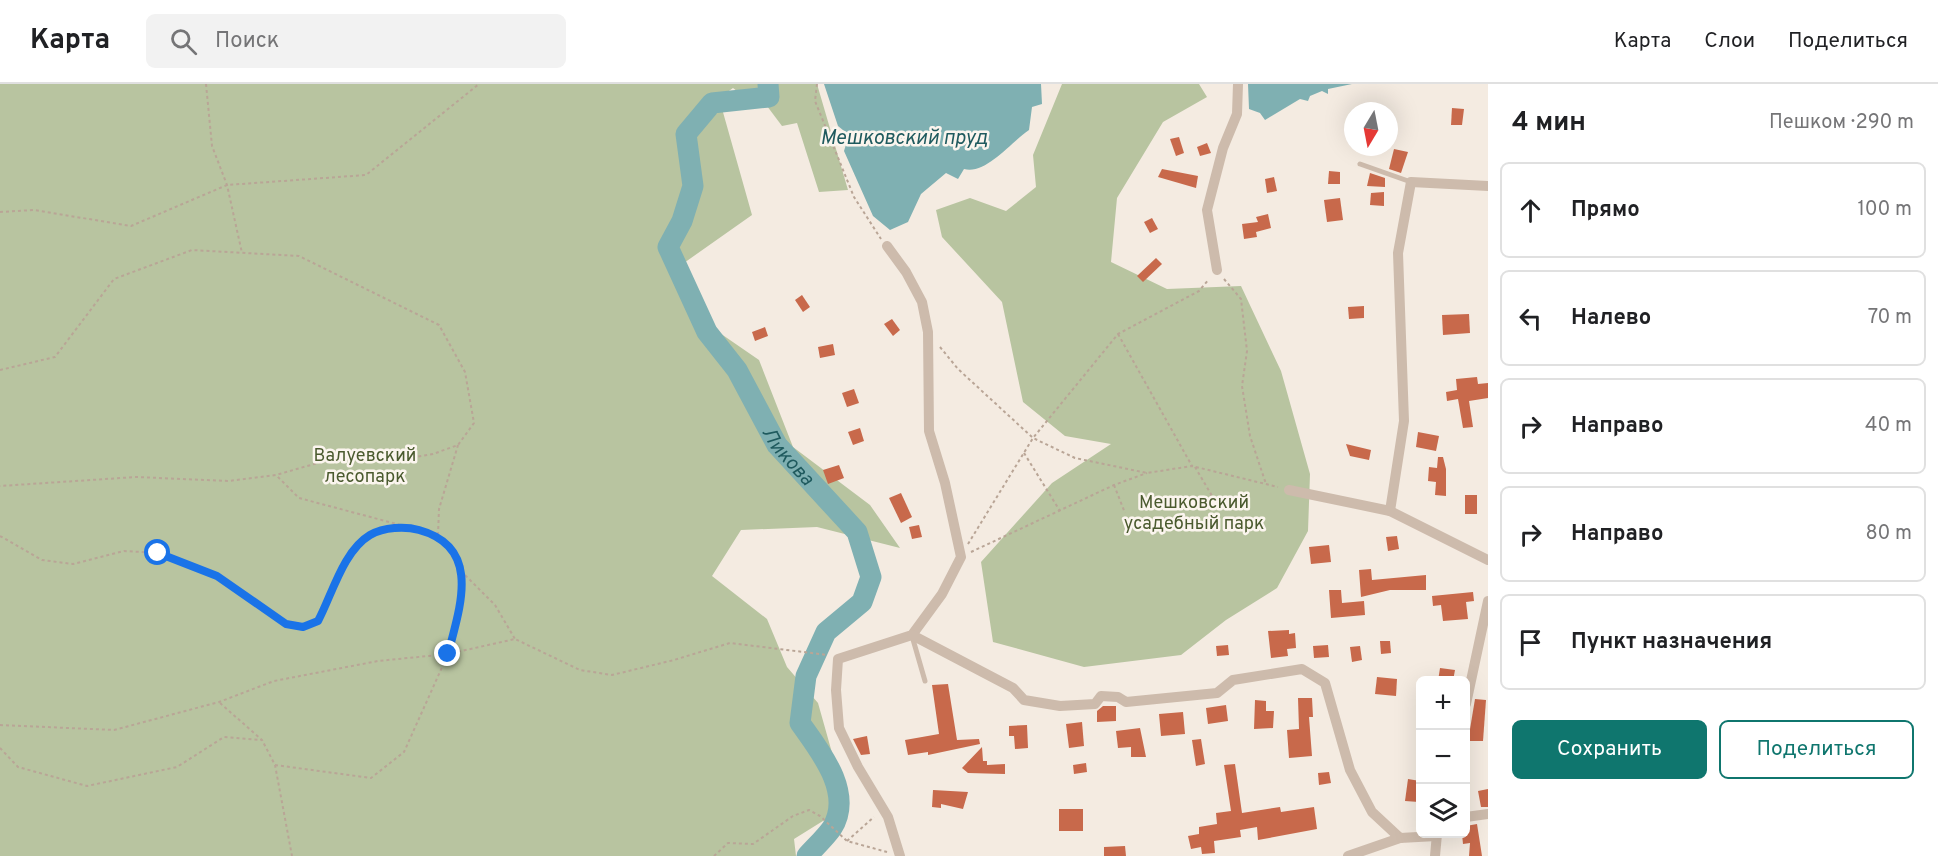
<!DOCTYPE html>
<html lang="ru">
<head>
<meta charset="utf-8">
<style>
  body { margin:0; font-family:Overpass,sans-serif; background:#f2f2f2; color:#202124 }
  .controls { position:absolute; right:18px; bottom:18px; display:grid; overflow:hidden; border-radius:9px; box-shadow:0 6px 24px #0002 }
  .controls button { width:54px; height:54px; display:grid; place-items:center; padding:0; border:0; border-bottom:2px solid #e0e0e0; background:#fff; color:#202124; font:30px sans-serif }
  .compass { position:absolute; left:1344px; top:18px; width:54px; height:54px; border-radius:50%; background:#fff; box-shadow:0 6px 24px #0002; rotate:190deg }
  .stop { position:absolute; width:18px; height:18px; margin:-14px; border:4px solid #1a73e8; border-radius:50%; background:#fff }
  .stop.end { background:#1a73e8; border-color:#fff; box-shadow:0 2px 6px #0008 }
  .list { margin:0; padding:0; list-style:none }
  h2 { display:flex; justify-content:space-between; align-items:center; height:78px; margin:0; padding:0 24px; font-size:26px }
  h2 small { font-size:20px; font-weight:400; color:#757577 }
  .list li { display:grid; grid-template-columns:39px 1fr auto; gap:18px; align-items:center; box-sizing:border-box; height:96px; margin:0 12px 12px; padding:0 12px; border:2px solid #e0e0e0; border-radius:9px }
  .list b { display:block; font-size:22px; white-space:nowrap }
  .list em { font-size:20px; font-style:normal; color:#757577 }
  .actions { display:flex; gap:12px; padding:18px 24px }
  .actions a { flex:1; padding:14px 0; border:2px solid #0f766e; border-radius:9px; text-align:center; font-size:21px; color:#0f766e }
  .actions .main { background:#0f766e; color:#fff }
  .icon { flex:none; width:33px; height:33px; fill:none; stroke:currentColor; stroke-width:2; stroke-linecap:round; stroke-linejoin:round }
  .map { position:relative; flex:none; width:1488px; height:772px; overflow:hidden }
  header { display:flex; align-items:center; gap:36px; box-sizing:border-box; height:84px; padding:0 30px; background:#fff; border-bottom:2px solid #e0e0e0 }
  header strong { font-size:28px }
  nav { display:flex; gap:33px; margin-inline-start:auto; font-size:21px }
  .search { width:420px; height:54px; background:#f2f2f2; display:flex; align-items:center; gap:15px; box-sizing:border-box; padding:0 21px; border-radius:9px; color:#757577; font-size:22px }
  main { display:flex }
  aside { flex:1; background:#fff }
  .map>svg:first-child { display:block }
  .green { fill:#b8c4a0 }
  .water { fill:#7fb0b2 }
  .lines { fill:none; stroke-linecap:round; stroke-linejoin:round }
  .river { stroke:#7fb0b2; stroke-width:21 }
  .building { fill:#c8694b }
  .path { stroke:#b9a596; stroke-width:2; stroke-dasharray:3 3; stroke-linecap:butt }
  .service { stroke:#cdbbac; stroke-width:5 }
  .minor { stroke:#cdbbac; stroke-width:10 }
  .route { stroke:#1a73e8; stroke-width:8 }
  .labels { text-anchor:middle; stroke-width:5; stroke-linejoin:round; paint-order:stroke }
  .park-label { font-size:18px; fill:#4a5a2e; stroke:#fbf5ee }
  .water-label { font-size:20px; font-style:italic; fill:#1f5a5e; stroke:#fbf5ee }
</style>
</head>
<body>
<header>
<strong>Карта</strong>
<div class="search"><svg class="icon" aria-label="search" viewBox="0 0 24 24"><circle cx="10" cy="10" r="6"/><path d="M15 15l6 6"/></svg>Поиск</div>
<nav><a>Карта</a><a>Слои</a><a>Поделиться</a></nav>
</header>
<main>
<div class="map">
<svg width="1488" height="772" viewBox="0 0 1488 772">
  <rect width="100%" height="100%" fill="#f4ebe1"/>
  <g class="green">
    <polygon points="0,0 817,0 848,106 819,108 797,39 782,42 767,22 755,21 733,4 719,14 752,131 674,186 698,234 759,276 793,363 870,421 900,464 817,443 741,446 712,492 767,535 787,583 818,619 847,722 794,755 796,772 0,772"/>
    <polygon points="1062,0 1199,0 1207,13 1163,38 1117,114 1111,178 1167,205 1241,202 1281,287 1310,390 1308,447 1277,504 1226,536 1181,571 1084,583 993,558 981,478 1052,399 1111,360 1065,352 1023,318 1002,218 942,153 936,126 970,114 1006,127 1036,103 1033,71"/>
  </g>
  <g class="water">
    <path d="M824,0H1041L1042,20L1032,23L1029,46C1011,58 986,91 964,85L958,95L946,89L921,110L908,138L890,146L873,132L844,67L849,51L838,42Z"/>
    <polygon points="1248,0 1352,0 1328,5 1328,10 1322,7 1310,12 1308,17 1300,15 1265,36 1260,29 1249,25"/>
  </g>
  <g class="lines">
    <path class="river" id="s1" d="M768,0L769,13L712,19L686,50L693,102L682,137L668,163L707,248L737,286L777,361L857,448L871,493L862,518L826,548L806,592L800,639C820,667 854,709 832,744C825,754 815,763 807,772"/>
  </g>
  <g class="building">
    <polygon points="1452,24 1464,25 1462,41 1451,41"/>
    <polygon points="1179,53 1184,69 1176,72 1170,55"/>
    <polygon points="1207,59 1211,69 1200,72 1197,63"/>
    <polygon points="1394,65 1408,68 1401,89 1389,85"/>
    <polygon points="1162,85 1198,92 1196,104 1158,93"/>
    <polygon points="1329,87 1340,88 1340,100 1328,100"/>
    <polygon points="1370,89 1385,94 1385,103 1367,102"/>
    <polygon points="1274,93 1277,107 1267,109 1265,95"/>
    <polygon points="1384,108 1384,122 1370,121 1371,109"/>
    <polygon points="1340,114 1343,136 1327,138 1324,116"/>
    <polygon points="1268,130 1271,144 1256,148 1257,153 1244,155 1242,140 1258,138 1256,133"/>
    <polygon points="1152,134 1158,145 1150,149 1144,138"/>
    <polygon points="1156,174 1162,180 1143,198 1137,192"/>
    <polygon points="802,211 810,223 803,228 795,216"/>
    <polygon points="1364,222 1364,234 1349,235 1348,223"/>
    <polygon points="1469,230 1470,249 1443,251 1442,231"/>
    <polygon points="892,235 900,246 893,252 884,240"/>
    <polygon points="765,243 768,252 755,257 752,248"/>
    <polygon points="833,260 835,271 820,274 818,263"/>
    <polygon points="1477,293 1478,300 1488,299 1488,314 1469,317 1473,343 1463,344 1458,315 1447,317 1446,308 1457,306 1456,295"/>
    <polygon points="854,305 859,319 847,323 842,309"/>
    <polygon points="860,344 864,357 853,361 848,348"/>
    <polygon points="1418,348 1439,352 1436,367 1416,363"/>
    <polygon points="1346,360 1371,366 1369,376 1350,372"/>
    <polygon points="1438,373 1443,373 1446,385 1446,412 1435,411 1436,398 1428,397 1429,383 1437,384"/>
    <polygon points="839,381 844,394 828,400 823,386"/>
    <polygon points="901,409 912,433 901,439 889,414"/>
    <rect x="1465" y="411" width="12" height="19"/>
    <polygon points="919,441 922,453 912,455 909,443"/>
    <polygon points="1397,452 1399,465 1388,467 1386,453"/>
    <polygon points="1329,461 1331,478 1311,480 1309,463"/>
    <polygon points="1371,485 1372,496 1426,491 1426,506 1390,506 1361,513 1359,486"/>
    <polygon points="1329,506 1341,506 1342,519 1364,517 1365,531 1331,534"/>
    <polygon points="1473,508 1474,517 1466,518 1468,535 1443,537 1441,521 1433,522 1432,512"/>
    <polygon points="1289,546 1289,550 1295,549 1296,564 1287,565 1288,572 1271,574 1268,547"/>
    <polygon points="1380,557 1390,557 1391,569 1381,570"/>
    <polygon points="1228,561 1229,571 1217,572 1216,562"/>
    <polygon points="1328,561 1329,573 1314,574 1313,562"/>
    <polygon points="1360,562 1362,576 1352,578 1350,563"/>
    <polygon points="1440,584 1455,586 1453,597 1438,597"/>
    <polygon points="1377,593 1397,595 1396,612 1375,610"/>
    <polygon points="948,600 957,656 979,655 980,660 928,671 928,668 908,671 905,656 939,650 932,601"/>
    <polygon points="1298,614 1312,614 1313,633 1309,633 1312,672 1289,674 1287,646 1299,645"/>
    <polygon points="1475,615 1486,616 1483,657 1468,657"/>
    <polygon points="1255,616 1266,617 1266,627 1274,627 1273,644 1254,645"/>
    <polygon points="1226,621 1228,637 1208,640 1206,624"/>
    <polygon points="1103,622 1116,622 1116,637 1097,638 1097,627"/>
    <polygon points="1183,628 1185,650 1161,652 1159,630"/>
    <polygon points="1082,638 1084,662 1069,664 1066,640"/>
    <polygon points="1027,641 1028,664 1015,665 1014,652 1009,652 1009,642"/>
    <polygon points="1140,644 1146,673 1131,673 1131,663 1118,664 1116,647"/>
    <polygon points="867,652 870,670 861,671 853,655"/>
    <polygon points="1201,655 1205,680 1196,682 1192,656"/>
    <polygon points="982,663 983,677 987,677 987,681 1005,680 1005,690 968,689 962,684"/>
    <polygon points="1086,679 1087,688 1074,690 1073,681"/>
    <polygon points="1235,680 1242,729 1280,723 1281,728 1314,723 1317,745 1258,756 1257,743 1240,746 1241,753 1214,757 1215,769 1202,770 1201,763 1191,765 1188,752 1199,750 1199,743 1217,740 1216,729 1231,727 1224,681"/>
    <polygon points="1329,688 1331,699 1319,701 1318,689"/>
    <polygon points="1408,695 1420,697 1419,718 1405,717"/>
    <polygon points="1488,705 1488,723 1481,723 1478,707"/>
    <polygon points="933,706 968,708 963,725 941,720 941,724 932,723"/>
    <rect x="1059" y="725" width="24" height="22"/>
    <polygon points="1477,740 1482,772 1469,772 1470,759 1463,760 1462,750 1466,750 1466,742"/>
    <polygon points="1125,762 1126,772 1104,772 1104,763"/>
  </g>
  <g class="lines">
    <g class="path">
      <polyline points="206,0 212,62 227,101 242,169"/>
      <polyline points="817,0 815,17 854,113 881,155"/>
      <polyline points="0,128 34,126 131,142 227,101 366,91 479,0"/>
      <polyline points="1224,195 1241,215 1247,267 1242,302 1250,352 1266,400"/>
      <polyline points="1118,250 1192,382"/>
      <polyline points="940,263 958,285 1033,354 1075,374 1147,389 1192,382 1278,403"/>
      <polyline points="0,286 55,273 114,195 192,166 299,172 439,241 465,288 474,339 458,361 433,370 386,378 349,370 276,391 228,397 136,393 0,402"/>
      <polyline points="1024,369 1060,427"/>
      <polyline points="1195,383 1218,422"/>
      <polyline points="1114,401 1125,429"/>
      <polyline points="438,451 439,425 458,361"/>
      <polyline points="0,452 42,476 73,480 124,467 158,469 217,492 286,540 303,543 318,537 350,472 370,451 402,443"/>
      <polyline points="968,460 1033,354 1118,250 1199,207 1209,195"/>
      <polyline points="971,468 1114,401 1147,389"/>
      <polyline points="461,487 495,521 515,555"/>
      <polyline points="220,619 262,656 275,681 292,772"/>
      <polyline points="0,641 114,646 219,618 274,597 378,577 448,570 515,555 580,586 612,591 674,576 730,559 828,571"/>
      <polyline points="0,664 18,683 87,702 177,683 224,653 262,656"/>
      <polyline points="275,681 371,694 404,668 448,570 461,519 457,469 438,451 299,414 276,391"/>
      <polyline points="847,757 874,733"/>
      <polyline points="714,772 728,759 753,760 793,732 809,726 820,732 847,757 887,768"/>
    </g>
    <g class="service">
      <polyline points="1360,80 1411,98"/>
      <polyline points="912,552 925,597"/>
    </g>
    <g class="minor">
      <polyline points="887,162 906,188 922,218 928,248 929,347 945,399 961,473 942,510 912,551 838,575 836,606 839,644 858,683 888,733 900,772"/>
      <polyline points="1217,186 1207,126 1223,64 1237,30 1238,0"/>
      <polyline points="1289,406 1390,427 1488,476"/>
      <polyline points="1390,427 1404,337 1398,169 1411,98 1488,102"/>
      <polyline points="912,551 1013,604 1024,616 1060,622 1095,620 1101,612 1118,613 1126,618 1217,609 1233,596 1302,585 1325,599 1350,686 1372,728 1400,754"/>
      <polyline points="1466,620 1488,517"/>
      <polyline points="1466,733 1488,730"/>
      <polyline points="1348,772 1400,754 1436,752"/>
      <polyline points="1435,772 1437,750"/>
    </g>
  </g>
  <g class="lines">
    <path class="route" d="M158,469L217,492L286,540L303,543L318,537C332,511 343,467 370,451C384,443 405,442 419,446C482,463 460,523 448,570"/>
  </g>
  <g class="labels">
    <g class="park-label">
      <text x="365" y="377">Валуевский<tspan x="365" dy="21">лесопарк</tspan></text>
      <text x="1194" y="424">Мешковский<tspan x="1194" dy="21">усадебный парк</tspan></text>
    </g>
    <g class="water-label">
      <text x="904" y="60">Мешковский пруд</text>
      <text dy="7" stroke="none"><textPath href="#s1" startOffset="472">Ликова</textPath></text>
    </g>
  </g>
</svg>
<div class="controls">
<button>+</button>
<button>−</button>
<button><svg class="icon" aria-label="layers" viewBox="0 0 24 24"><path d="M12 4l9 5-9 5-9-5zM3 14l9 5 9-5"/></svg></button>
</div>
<svg class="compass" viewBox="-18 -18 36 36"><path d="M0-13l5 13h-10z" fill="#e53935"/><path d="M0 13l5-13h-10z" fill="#757577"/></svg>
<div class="stop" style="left:158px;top:469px"></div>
<div class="stop end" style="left:448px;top:570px"></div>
</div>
<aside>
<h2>4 мин<small>Пешком · 290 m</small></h2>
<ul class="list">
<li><svg class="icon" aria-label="ahead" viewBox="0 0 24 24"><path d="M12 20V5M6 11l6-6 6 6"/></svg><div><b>Прямо</b></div><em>100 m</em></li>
<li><svg class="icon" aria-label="left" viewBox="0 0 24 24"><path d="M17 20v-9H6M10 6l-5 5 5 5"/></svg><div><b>Налево</b></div><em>70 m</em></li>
<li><svg class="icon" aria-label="right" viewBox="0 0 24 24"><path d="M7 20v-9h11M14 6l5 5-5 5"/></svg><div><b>Направо</b></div><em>40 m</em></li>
<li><svg class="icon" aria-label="right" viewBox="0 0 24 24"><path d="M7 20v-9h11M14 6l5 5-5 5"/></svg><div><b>Направо</b></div><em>80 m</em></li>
<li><svg class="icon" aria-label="arrive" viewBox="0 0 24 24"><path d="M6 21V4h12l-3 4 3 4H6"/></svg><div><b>Пункт назначения</b></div></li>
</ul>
<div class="actions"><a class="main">Сохранить</a><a>Поделиться</a></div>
</aside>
</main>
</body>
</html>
